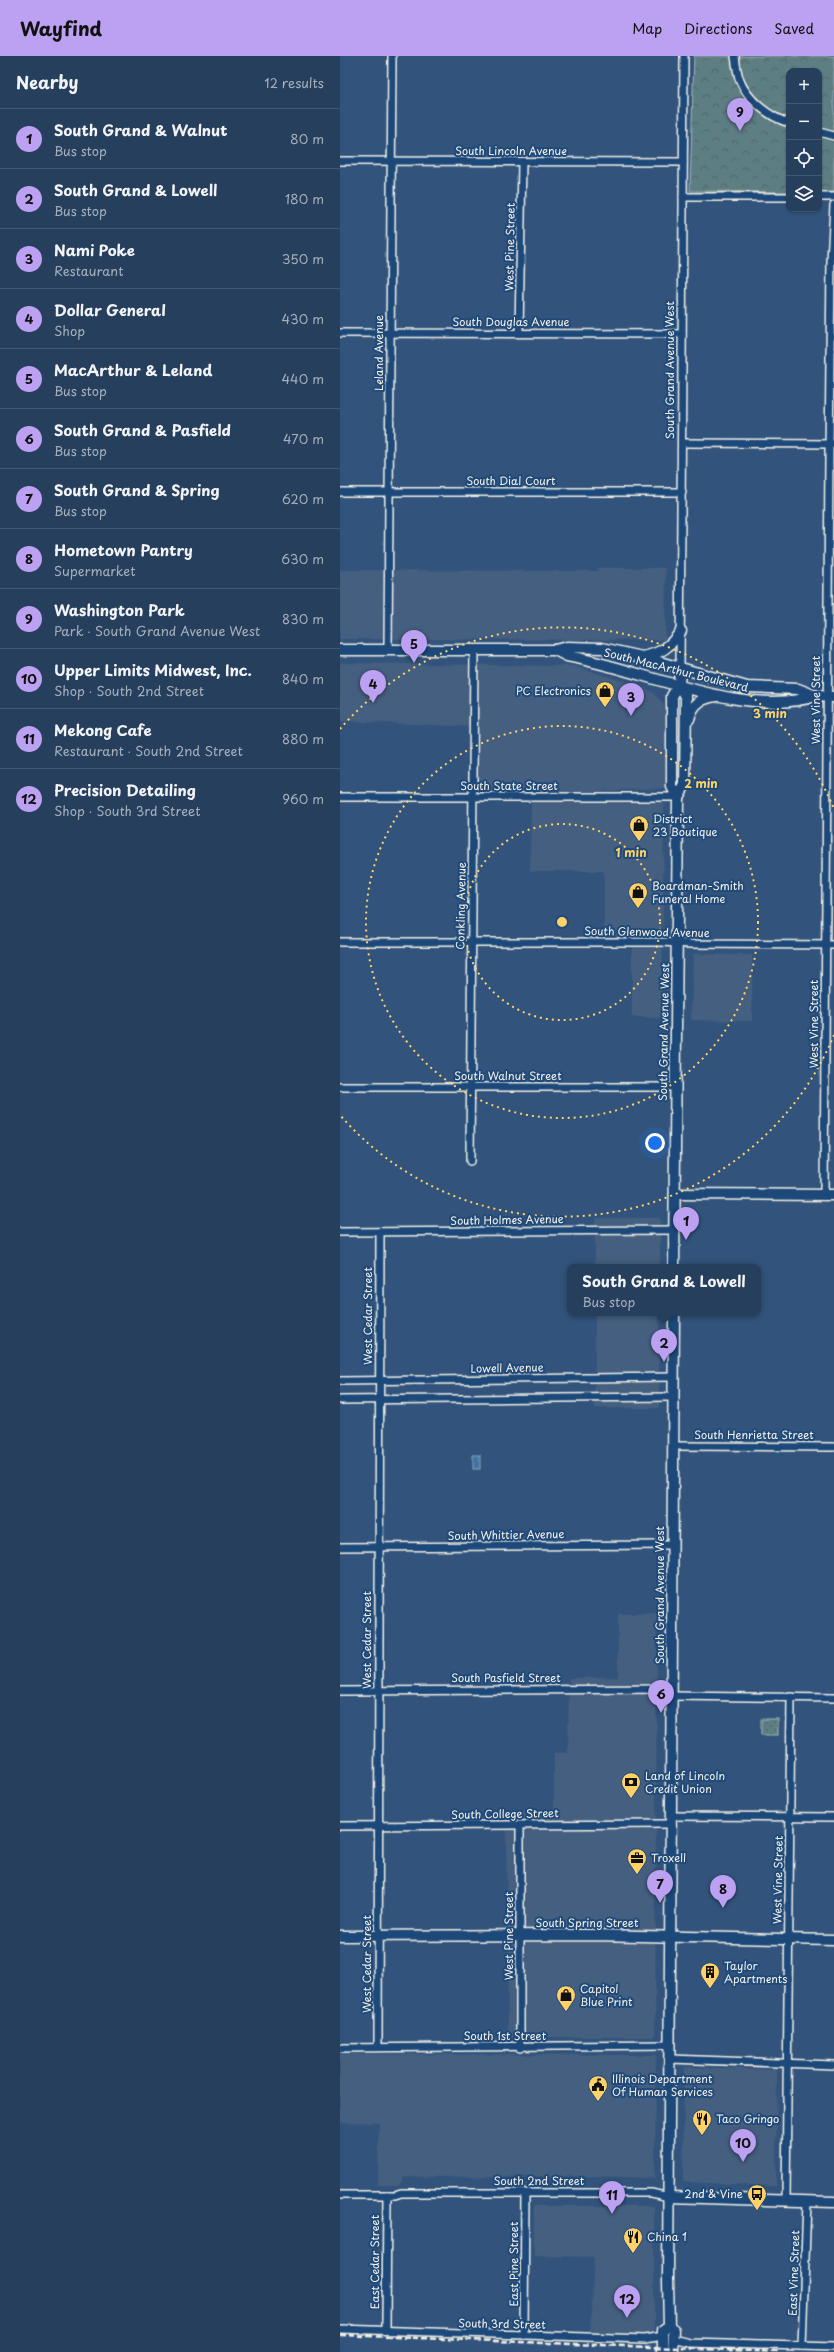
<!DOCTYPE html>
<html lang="en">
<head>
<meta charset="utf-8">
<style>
  body { margin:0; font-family:"Playpen Sans",sans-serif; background:#324a66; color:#f1f3f6 }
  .controls { position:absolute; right:12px; top:12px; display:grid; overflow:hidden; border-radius:8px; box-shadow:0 1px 3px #0004 }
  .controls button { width:36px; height:36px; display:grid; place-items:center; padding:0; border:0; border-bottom:1px solid #425872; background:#263f5d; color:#f1f3f6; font:20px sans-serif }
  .you { position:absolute; left:315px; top:1087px; width:14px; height:14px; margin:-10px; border:3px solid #fff; border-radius:50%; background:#1a73e8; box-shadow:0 0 0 6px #1a73e833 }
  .badge { display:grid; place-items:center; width:26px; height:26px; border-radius:50%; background:#bca0f2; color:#111; font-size:13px; font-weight:700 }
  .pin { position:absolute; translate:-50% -33px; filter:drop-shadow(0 1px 2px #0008) }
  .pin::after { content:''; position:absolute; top:21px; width:14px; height:12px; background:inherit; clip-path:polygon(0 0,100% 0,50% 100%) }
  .popup { position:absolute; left:227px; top:1208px; width:194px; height:52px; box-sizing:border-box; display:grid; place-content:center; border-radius:8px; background:#263f5d; filter:drop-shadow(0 1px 3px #0005); font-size:13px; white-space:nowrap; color:#a4afbc }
  .popup b { font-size:15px; color:#f1f3f6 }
  .popup::after { content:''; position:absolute; left:50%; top:100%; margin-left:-8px; border:8px solid transparent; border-top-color:#263f5d }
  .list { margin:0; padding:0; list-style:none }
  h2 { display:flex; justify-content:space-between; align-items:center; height:52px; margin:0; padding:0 16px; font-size:17px }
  h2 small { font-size:13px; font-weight:400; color:#a4afbc }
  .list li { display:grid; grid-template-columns:26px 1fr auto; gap:12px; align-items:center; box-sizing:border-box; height:60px; padding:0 16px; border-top:1px solid #425872 }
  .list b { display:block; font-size:15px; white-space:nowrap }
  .list p { margin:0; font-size:13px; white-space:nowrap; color:#a4afbc }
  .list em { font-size:13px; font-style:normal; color:#a4afbc }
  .icon { flex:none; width:22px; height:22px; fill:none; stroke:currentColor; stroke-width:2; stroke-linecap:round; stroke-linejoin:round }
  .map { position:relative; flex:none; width:494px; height:2296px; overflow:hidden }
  header { display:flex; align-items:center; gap:24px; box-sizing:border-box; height:56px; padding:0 20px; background:#bca0f2; color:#111 }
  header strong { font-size:19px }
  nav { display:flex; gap:22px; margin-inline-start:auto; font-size:14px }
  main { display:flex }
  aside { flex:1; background:#263f5d }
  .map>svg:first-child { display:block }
  .built { fill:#445e80 }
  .forest { fill:url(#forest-crowns); stroke:#a8b8b6 }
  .garden { fill:url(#garden-dots); stroke:#a8b8b6 }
  .water { fill:#43739f; stroke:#8aa5bc }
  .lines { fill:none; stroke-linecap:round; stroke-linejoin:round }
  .street-casing { stroke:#f4f1e8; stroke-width:10 }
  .secondary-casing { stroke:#f4f1e8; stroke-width:13 }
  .street { stroke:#1f4a7a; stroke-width:7 }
  .secondary { stroke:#1f4a7a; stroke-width:10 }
  .rail { stroke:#f4f1e8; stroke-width:2.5; stroke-dasharray:6 3; stroke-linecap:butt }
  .ring { fill:none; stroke:#ffd166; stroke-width:2; stroke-dasharray:2 4 }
  .labels { text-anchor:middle; stroke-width:4; stroke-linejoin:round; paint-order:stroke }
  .street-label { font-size:11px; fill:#f4f1e8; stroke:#1f4a7a }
  .poi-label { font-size:11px; fill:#f4f1e8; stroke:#1f4a7a; text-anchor:start }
  .centre { fill:#ffd166; stroke:#1f4a7a; stroke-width:2 }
  .ring-label { font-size:12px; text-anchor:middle; font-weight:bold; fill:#ffd166; stroke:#1f4a7a; stroke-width:4; stroke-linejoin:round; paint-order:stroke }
</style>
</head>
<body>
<header>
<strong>Wayfind</strong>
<nav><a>Map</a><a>Directions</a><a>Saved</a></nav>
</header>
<main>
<aside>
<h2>Nearby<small>12 results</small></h2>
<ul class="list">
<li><span class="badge">1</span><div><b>South Grand &amp; Walnut</b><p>Bus stop</p></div><em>80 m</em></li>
<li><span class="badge">2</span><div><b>South Grand &amp; Lowell</b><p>Bus stop</p></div><em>180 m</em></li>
<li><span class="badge">3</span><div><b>Nami Poke</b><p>Restaurant</p></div><em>350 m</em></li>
<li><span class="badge">4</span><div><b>Dollar General</b><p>Shop</p></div><em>430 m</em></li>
<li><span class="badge">5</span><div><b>MacArthur &amp; Leland</b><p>Bus stop</p></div><em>440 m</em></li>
<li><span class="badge">6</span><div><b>South Grand &amp; Pasfield</b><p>Bus stop</p></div><em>470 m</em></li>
<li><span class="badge">7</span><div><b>South Grand &amp; Spring</b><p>Bus stop</p></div><em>620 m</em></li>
<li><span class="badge">8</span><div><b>Hometown Pantry</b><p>Supermarket</p></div><em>630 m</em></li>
<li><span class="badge">9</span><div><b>Washington Park</b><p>Park · South Grand Avenue West</p></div><em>830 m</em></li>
<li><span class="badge">10</span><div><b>Upper Limits Midwest, Inc.</b><p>Shop · South 2nd Street</p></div><em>840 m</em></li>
<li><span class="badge">11</span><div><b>Mekong Cafe</b><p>Restaurant · South 2nd Street</p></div><em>880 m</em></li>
<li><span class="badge">12</span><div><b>Precision Detailing</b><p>Shop · South 3rd Street</p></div><em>960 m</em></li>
</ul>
</aside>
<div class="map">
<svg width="494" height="2296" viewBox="0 0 494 2296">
  <defs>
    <pattern id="forest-crowns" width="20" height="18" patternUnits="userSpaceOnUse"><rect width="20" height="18" fill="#5d7e83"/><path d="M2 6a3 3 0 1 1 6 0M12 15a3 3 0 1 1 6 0" fill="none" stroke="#546668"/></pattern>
    <pattern id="garden-dots" width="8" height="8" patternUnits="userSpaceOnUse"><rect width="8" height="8" fill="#5d7e83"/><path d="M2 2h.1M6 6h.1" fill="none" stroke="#546668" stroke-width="1.8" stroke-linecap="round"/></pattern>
  </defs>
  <rect width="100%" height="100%" fill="#32547c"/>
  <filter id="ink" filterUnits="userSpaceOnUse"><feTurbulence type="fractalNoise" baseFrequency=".025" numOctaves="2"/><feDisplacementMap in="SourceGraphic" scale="8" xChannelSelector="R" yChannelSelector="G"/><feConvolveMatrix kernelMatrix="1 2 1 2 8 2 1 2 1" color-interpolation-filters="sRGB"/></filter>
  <g filter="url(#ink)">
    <g class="built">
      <polygon points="258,512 326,512 325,584 0,583 0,514 258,515"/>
      <polygon points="0,607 234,610 306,632 314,637 323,648 325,655 325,732 265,735 143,735 139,732 138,728 139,671 0,665"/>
      <polygon points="191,746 324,746 322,962 292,961 292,880 264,879 264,815 190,815"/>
      <polygon points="353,898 412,899 412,965 351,964"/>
      <rect x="255" y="1162" width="65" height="49"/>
      <rect x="255" y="1257" width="64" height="95"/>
      <polygon points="317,1557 315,1981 168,1981 166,1756 214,1756 214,1697 228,1697 229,1622 278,1621 278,1558"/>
      <polygon points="0,1998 316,1999 315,2122 252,2120 64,2121 59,2129 38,2129 39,2067 0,2066"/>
      <polygon points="344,2011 437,2014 436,2130 343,2126"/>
      <polygon points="194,2150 314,2150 314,2282 250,2279 254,2201 194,2200"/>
    </g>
    <polygon class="forest" points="354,0 494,0 494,136 479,136 479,15 449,15 449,136 350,135"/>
    <rect class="garden" x="421" y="1663" width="17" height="16"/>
    <rect class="water" x="133" y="1399" width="7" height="14"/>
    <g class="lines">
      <defs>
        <g id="street">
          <path d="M395,0C396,8 397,17 400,25C408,44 429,61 449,67"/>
          <polyline points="479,76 494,80"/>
          <polyline points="0,105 343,106"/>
          <polyline points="343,141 449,141"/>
          <polyline points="479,141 494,141"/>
          <polyline points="0,277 342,278"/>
          <polyline points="179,277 182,106"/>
          <polyline points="342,387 494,388"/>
          <polyline points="0,436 342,436"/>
          <polyline points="48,595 52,0"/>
          <polyline points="340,613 344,0"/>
          <polyline points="0,741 338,741"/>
          <polyline points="0,886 322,886 350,888 494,889"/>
          <polyline points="0,1031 336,1031"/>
          <polyline points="130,1105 134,595"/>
          <polyline points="484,1139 489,403 491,205 494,149"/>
          <polyline points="0,1176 335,1174"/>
          <polyline points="0,1325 334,1321"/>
          <polyline points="0,1344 334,1341"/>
          <polyline points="333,1390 494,1391"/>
          <polyline points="0,1491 333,1489"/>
          <polyline points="0,1635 332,1633"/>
          <polyline points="332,1640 494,1642"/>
          <polyline points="331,1760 494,1761"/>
          <polyline points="0,1770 331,1768"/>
          <polyline points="38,1991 40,1176"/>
          <polyline points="0,1992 330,1989"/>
          <polyline points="180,1992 180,1769"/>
          <polyline points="330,2003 494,2009"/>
          <polyline points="0,2139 55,2139 61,2137 311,2137 329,2141"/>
          <polyline points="446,2145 451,1641"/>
          <polyline points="0,2273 305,2283 323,2280"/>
          <polyline points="46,2274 47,2139"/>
          <polyline points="184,2278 185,2138"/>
          <polyline points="334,2283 350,2287 494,2291"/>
          <polyline points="462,2290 467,2146"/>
        </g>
        <g id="secondary">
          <polyline points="0,594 215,594 227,591 262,592 302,601 407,631 458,633 476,640 494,641"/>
          <path d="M215,594L227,600C303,613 402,663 476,640"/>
          <path d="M303,601C321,597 330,591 341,575"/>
          <path d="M349,663C353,647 361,642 377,640"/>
          <polyline points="338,741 332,731 332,640 339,629 340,613"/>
          <polyline points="335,1138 494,1139"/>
          <polyline points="334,1211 338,741 345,729 346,640 339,629"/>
          <polyline points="0,1880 253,1879 494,1884"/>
          <polyline points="329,2141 494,2146"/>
          <polyline points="323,2296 323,2274 329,2270"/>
          <polyline points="333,2296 334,2274 329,2270 328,2224 334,1257"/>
        </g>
      </defs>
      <use href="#street" class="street-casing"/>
      <use href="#secondary" class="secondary-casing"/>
      <use href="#street" class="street"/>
      <use href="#secondary" class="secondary"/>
      <polyline class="rail" points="0,2279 440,2296"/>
    </g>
  </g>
  <g class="ring">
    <circle cx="222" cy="866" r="98"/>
    <circle cx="222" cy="866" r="196"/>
    <path d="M494 979A294 294 0 0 1 0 1059M0 673A294 294 0 0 1 494 753"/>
  </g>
  <defs>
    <symbol id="shop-pin" viewBox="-11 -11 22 30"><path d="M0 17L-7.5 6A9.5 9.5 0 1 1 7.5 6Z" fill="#ffd166" stroke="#1f4a7a"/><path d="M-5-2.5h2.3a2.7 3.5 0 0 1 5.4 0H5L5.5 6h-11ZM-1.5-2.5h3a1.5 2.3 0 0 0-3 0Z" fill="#111"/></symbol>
    <symbol id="bank-pin" viewBox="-11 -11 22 30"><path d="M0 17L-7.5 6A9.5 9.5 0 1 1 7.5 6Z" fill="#ffd166" stroke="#1f4a7a"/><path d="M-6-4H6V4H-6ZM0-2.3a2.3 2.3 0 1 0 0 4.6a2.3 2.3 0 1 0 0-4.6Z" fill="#111"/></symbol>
    <symbol id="office-pin" viewBox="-11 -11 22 30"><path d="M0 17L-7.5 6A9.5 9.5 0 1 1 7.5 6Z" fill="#ffd166" stroke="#1f4a7a"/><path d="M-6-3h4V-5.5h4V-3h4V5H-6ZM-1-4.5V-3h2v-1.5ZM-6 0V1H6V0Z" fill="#111"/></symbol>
    <symbol id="building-pin" viewBox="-11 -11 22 30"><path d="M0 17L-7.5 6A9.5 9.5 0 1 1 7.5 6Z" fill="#ffd166" stroke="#1f4a7a"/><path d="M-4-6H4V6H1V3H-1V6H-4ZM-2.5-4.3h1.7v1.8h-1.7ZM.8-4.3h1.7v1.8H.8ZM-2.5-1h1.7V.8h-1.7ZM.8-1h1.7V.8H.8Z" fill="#111"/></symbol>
    <symbol id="civic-pin" viewBox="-11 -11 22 30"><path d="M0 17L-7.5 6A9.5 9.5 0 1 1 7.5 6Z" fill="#ffd166" stroke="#1f4a7a"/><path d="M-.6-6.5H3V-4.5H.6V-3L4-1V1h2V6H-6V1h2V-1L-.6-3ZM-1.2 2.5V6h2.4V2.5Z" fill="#111"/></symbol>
    <symbol id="restaurant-pin" viewBox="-11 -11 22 30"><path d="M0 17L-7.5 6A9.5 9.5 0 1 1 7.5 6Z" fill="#ffd166" stroke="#1f4a7a"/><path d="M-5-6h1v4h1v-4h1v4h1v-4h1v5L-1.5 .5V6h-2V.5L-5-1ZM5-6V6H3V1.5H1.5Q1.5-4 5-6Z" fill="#111"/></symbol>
    <symbol id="bus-pin" viewBox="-11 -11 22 30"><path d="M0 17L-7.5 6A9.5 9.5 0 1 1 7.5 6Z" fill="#ffd166" stroke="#1f4a7a"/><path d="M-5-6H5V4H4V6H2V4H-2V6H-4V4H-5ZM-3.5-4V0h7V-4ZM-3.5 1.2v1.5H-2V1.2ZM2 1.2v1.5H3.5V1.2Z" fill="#111"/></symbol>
  </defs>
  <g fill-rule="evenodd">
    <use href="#shop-pin" x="254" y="624" width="22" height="30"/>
    <use href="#shop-pin" x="288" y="758" width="22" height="30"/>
    <use href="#shop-pin" x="287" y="825" width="22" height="30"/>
    <use href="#bank-pin" x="280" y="1715" width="22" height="30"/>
    <use href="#office-pin" x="286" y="1791" width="22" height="30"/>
    <use href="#building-pin" x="359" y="1905" width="22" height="30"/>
    <use href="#shop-pin" x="215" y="1928" width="22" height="30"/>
    <use href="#civic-pin" x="247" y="2018" width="22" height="30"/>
    <use href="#restaurant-pin" x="351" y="2052" width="22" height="30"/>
    <use href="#bus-pin" x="406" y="2127" width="22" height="30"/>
    <use href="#restaurant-pin" x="282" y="2170" width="22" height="30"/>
  </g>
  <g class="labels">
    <g class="street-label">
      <text x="171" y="99">South Lincoln Avenue</text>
      <text transform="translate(170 191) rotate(-89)" y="4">West Pine Street</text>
      <text x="171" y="270">South Douglas Avenue</text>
      <text transform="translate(39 297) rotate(-90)" y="4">Leland Avenue</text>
      <text transform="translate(330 314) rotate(-90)" y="4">South Grand Avenue West</text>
      <text x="171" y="429">South Dial Court</text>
      <text transform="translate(336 614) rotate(14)" y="4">South MacArthur Boulevard</text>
      <text transform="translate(476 644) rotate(-90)" y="4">West Vine Street</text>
      <text x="169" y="734">South State Street</text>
      <text transform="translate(121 850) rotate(-89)" y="4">Conkling Avenue</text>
      <text transform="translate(307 876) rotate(1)" y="4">South Glenwood Avenue</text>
      <text transform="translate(474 968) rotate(-90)" y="4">West Vine Street</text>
      <text transform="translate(324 976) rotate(-89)" y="4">South Grand Avenue West</text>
      <text x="168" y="1024">South Walnut Street</text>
      <text transform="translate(167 1164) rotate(-1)" y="4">South Holmes Avenue</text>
      <text transform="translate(28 1260) rotate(-90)" y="4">West Cedar Street</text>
      <text transform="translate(167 1312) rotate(-1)" y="4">Lowell Avenue</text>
      <text x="414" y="1383">South Henrietta Street</text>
      <text transform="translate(166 1479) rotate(-1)" y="4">South Whittier Avenue</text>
      <text transform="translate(320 1539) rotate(-90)" y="4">South Grand Avenue West</text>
      <text transform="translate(27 1584) rotate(-90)" y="4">West Cedar Street</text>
      <text x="166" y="1626">South Pasfield Street</text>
      <text transform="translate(165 1758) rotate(-1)" y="4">South College Street</text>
      <text transform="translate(438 1824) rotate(-89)" y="4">West Vine Street</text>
      <text x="247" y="1871">South Spring Street</text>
      <text transform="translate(169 1880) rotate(-90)" y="4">West Pine Street</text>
      <text transform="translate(27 1908) rotate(-90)" y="4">West Cedar Street</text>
      <text x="165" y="1984">South 1st Street</text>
      <text x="199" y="2129">South 2nd Street</text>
      <text transform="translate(35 2206) rotate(-90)" y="4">East Cedar Street</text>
      <text transform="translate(174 2208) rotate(-90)" y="4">East Pine Street</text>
      <text transform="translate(454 2217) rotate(-88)" y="4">East Vine Street</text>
      <text transform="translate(162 2268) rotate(1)" y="4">South 3rd Street</text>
    </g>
    <g class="poi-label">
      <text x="251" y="639" text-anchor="end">PC Electronics</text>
      <text x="313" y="767">District<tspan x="313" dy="13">23 Boutique</tspan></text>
      <text x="312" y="834">Boardman-Smith<tspan x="312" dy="13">Funeral Home</tspan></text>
      <text x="305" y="1724">Land of Lincoln<tspan x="305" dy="13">Credit Union</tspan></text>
      <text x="311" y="1806">Troxell</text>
      <text x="384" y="1914">Taylor<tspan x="384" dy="13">Apartments</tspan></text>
      <text x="240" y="1937">Capitol<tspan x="240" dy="13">Blue Print</tspan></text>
      <text x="272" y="2027">Illinois Department<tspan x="272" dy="13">Of Human Services</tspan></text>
      <text x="376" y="2067">Taco Gringo</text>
      <text x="403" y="2142" text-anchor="end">2nd &amp; Vine</text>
      <text x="307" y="2185">China 1</text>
    </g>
  </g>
  <circle cx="222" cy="866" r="6" class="centre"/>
  <g class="ring-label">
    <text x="430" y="662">3 min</text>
    <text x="361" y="732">2 min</text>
    <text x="291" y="801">1 min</text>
  </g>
</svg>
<div class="controls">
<button>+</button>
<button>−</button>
<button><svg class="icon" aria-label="locate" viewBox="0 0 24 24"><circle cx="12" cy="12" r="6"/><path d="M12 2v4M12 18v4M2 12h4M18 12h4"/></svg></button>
<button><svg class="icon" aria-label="layers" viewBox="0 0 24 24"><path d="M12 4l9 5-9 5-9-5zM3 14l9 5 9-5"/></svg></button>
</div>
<div class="you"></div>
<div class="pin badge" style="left:346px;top:1184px">1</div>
<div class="pin badge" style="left:324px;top:1306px">2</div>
<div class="popup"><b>South Grand &amp; Lowell</b>Bus stop</div>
<div class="pin badge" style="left:291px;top:660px">3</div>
<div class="pin badge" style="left:33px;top:647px">4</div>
<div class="pin badge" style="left:74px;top:607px">5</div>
<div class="pin badge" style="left:321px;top:1657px">6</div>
<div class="pin badge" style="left:320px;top:1847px">7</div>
<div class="pin badge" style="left:383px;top:1852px">8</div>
<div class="pin badge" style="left:400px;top:75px">9</div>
<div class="pin badge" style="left:403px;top:2106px">10</div>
<div class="pin badge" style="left:272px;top:2158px">11</div>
<div class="pin badge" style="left:287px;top:2262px">12</div>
</div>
</main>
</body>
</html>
